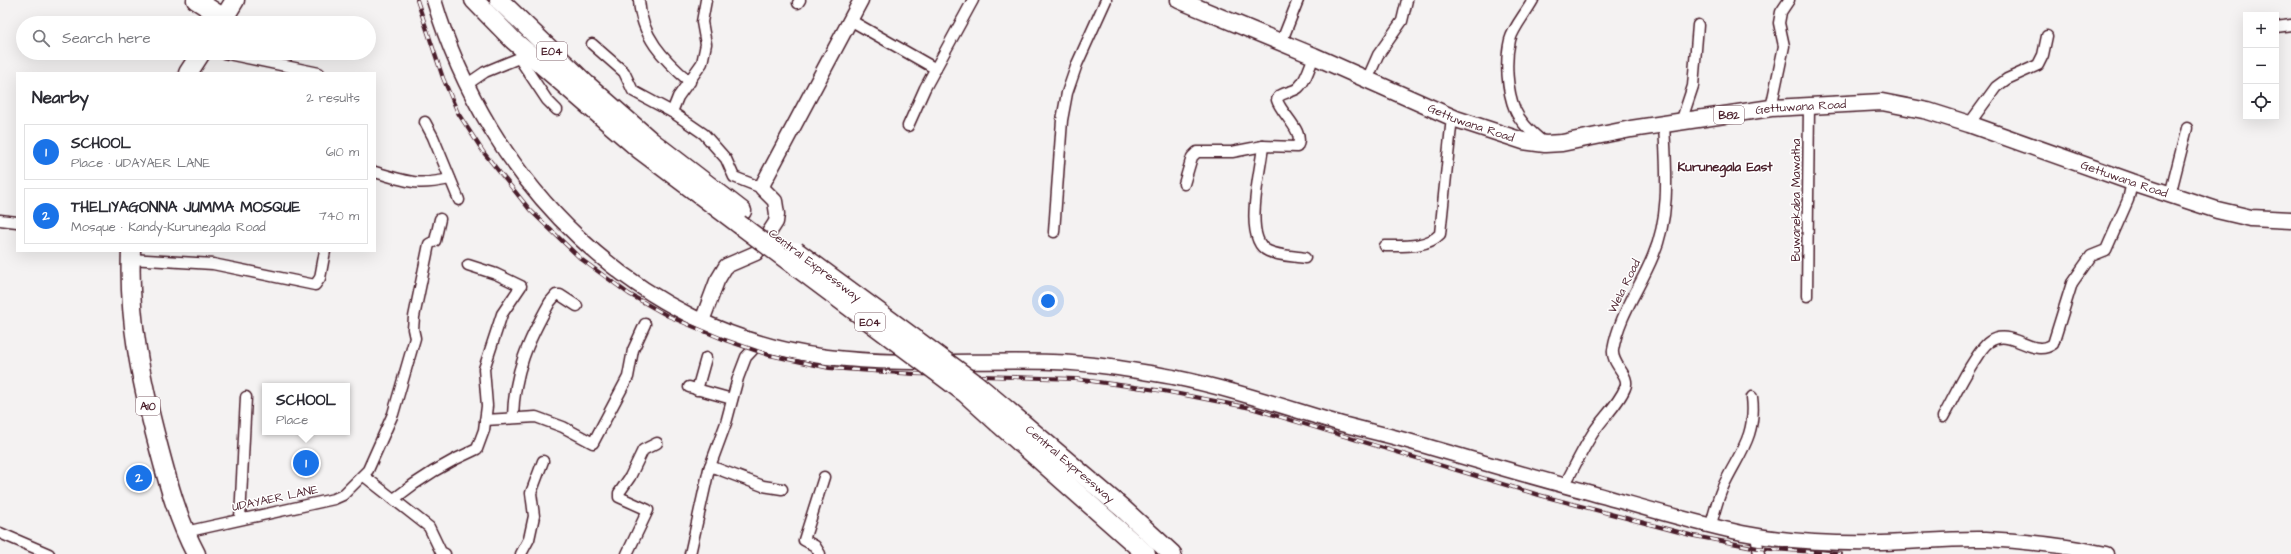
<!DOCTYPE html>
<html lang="en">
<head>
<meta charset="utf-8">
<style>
  body { margin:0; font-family:"Architects Daughter",sans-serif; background:#f2f2f3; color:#2b2b33 }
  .controls { position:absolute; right:12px; top:12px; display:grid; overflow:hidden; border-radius:0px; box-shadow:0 4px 16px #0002 }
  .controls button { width:36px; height:36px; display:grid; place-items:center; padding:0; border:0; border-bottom:1px solid #e1e1e2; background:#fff; color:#2b2b33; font:20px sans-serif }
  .you { position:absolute; left:1048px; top:301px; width:14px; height:14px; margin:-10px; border:3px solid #fff; border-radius:50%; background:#1a73e8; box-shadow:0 0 0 6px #1a73e833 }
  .badge { display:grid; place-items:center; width:26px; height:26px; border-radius:50%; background:#1a73e8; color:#fff; font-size:13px; font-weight:700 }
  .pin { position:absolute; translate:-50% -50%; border:2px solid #fff; box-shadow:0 1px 4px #0006 }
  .popup { position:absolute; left:262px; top:383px; width:88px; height:52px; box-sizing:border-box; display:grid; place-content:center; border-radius:0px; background:#fff; filter:drop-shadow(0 1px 3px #0005); font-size:13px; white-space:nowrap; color:#7c7c81 }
  .popup b { font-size:15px; color:#2b2b33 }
  .popup::after { content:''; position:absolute; left:50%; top:100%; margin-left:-8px; border:8px solid transparent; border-top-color:#fff }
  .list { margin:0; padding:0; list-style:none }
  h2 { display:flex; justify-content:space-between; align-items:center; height:52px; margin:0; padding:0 16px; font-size:17px }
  h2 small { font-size:13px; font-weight:400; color:#7c7c81 }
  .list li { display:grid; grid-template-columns:26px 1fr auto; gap:12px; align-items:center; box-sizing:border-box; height:56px; margin:0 8px 8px; padding:0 8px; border:1px solid #e1e1e2; border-radius:0px }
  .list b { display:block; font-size:15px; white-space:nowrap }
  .list p { margin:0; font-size:13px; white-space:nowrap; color:#7c7c81 }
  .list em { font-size:13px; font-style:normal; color:#7c7c81 }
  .icon { flex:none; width:22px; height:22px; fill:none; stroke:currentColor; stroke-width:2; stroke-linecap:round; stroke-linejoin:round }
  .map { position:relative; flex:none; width:2291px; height:554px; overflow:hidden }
  .search { position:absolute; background:#fff; box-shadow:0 4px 16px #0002; left:16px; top:16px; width:360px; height:44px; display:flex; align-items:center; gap:10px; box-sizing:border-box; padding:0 14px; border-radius:22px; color:#7c7c81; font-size:15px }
  .panel { position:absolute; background:#fff; box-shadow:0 4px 16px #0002; left:16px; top:72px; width:360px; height:180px; border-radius:0px }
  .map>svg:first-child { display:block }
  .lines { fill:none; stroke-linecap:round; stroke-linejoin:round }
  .street-casing { stroke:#4a1f2b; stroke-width:13 }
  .secondary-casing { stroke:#4a1f2b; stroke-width:17 }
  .primary-casing { stroke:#4a1f2b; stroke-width:19 }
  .highway-casing { stroke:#4a1f2b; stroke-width:21 }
  .street { stroke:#fff; stroke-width:10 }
  .secondary { stroke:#fff; stroke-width:14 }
  .primary { stroke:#fff; stroke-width:16 }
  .highway { stroke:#fff; stroke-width:18 }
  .rail-casing { stroke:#4a1f2b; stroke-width:4 }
  .rail { stroke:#fff; stroke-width:2.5; stroke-dasharray:8; stroke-linecap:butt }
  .highway-bridge-casing { stroke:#4a1f2b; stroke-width:21; stroke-linecap:butt }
  .highway-bridge { stroke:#fff; stroke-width:18 }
  .labels { text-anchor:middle; stroke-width:3; stroke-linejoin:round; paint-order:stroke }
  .shield { fill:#fff; stroke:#80626b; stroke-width:1 }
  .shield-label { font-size:11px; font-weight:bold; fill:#4a1f2b }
  .street-label { font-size:12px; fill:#4a1f2b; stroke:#fff }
  .neighbourhood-label { font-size:13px; font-weight:bold; fill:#4a1f2b; stroke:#fff }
</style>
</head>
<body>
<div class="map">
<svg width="2291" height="554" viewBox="0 0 2291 554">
  <rect width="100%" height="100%" fill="#f4f2f2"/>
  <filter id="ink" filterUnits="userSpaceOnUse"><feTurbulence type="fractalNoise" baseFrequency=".025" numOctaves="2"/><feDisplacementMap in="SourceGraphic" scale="8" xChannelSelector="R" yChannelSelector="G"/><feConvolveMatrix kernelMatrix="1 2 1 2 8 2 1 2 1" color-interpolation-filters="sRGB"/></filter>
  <g filter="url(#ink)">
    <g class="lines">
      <defs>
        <g id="street">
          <path d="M639,0C641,36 663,59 690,82"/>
          <path d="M1533,0C1526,13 1513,28 1510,40C1505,61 1507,91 1515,110C1521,124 1533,133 1544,143"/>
          <polyline points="798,3 800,0"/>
          <polyline points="850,20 936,69"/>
          <polyline points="2276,27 2291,25"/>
          <polyline points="1281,43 1298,0"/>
          <polyline points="592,44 624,72 633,91 672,112 704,134 726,159 734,177 762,188"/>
          <polyline points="223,53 319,73"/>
          <polyline points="1367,80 1378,55 1402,21 1407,0"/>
          <polyline points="466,85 485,72 519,58 547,100 557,110"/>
          <polyline points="1771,108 1784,46 1779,23 1781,12 1789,0"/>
          <polyline points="672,112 678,97 702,63 706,44 702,22 706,0"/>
          <polyline points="425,122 433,137 459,200"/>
          <polyline points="1681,122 1693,86 1698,25"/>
          <polyline points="1969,124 1996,87 2007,79 2038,65 2043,55 2047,36"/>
          <polyline points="908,126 925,88 973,0"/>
          <path d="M1263,146C1261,170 1242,239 1268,251C1279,256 1293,256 1305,258"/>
          <path d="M375,172C408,182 416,186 450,179"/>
          <path d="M1184,184L1192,157L1197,152H1232L1263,146L1297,147C1306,132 1281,114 1277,100C1279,92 1292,93 1298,88C1306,81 1310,66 1314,56"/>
          <polyline points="2170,195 2187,128"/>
          <polyline points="0,220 17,222"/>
          <polyline points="1054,232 1062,120 1067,93 1077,64 1106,0"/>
          <path d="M1385,246C1402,246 1427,248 1440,234L1452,117"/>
          <polyline points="130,259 213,264 315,285 320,278 325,251"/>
          <polyline points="1807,296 1809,105"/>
          <polyline points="689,387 732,399"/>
          <polyline points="697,390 706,358"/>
          <path d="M513,417C514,372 528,341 550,302L556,295H560L577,306"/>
          <path d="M1943,417C1952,401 1976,351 1989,342C2011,326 2032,359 2053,344L2072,283L2091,256L2106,250L2128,200L2132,182"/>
          <polyline points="485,420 536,417 563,427 593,443 628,377 633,350 645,324"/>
          <polyline points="710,466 763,486 782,489"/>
          <polyline points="364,476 429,527 441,552 445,554"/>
          <path d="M1564,486C1574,468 1583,448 1595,430C1604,417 1619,403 1625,388C1631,375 1611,365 1613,350C1619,315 1640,288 1653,256C1671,214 1666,169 1664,124"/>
          <path d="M394,499C419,479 447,462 477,449L484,430L487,406L484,369L502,314L521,286L496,274L468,265"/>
          <polyline points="240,519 246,397"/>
          <path d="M1711,525C1714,513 1717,501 1722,489C1737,455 1757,438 1752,397"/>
          <polyline points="185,532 334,499 343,495 368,470 393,414 415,338 413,329 414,317 429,244 435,241 440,219"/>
          <polyline points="0,533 49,554"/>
          <polyline points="1756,535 1759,554"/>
          <polyline points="521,554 529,539 534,516 531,493 543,461"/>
          <polyline points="627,554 648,510 619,497 619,493 630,477 643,450 657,443"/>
          <polyline points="690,554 709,469 726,423 738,378 746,357 760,342"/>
          <polyline points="820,554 815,546 804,540 824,477"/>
        </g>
        <g id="secondary">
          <path d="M434,0C487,180 635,333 827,357C901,366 977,360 1052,362C1092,363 1133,370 1173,377C1228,388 1281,406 1335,422C1359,429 1384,434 1408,441C1468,458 1528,476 1588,492C1639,506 1690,522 1742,533C1787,542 1837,544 1882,543C1917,542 1951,538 1986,539C2026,541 2067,546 2106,554"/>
          <polyline points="702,321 717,281 726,266 756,253 776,222 777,214 775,201 762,188 764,182 861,0"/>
        </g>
        <g id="primary">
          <path id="s1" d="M1179,0L1314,56L1456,119L1523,141L1545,144L1562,143L1631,129L1771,108L1882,102L1928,111L1969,124L2132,182L2217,210L2251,218L2291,220"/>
        </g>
        <g id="highway">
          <polyline points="196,0 224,18"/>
          <polyline points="474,0 513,40 639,149 739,224"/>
          <polyline points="499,0 586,84 651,141 742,211"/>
          <polyline points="221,23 235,0"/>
          <polyline points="188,73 201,53"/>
          <path d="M131,251C128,318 141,381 158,445C168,483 178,520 196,554"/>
          <path id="s2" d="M1007,410L1122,508L1172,554"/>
          <polyline points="998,423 1146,554"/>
        </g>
      </defs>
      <use href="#street" class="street-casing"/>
      <use href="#secondary" class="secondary-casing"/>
      <use href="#primary" class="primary-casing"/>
      <use href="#highway" class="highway-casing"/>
      <use href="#street" class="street"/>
      <use href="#secondary" class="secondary"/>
      <use href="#primary" class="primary"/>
      <use href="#highway" class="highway"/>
      <defs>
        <polyline id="rail" points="417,0 443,78 458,113 484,153 530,210 581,259 629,294 668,316 725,340 769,355 829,368 914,374 1076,379 1164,391 1251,408 1539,495 1694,536 1758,548 1841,554"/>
      </defs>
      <use href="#rail" class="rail-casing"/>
      <use href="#rail" class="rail"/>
      <defs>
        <g id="highway-bridge">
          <polyline points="739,224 965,393 998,423"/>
          <polyline points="796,251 976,384 1007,410"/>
        </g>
      </defs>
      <use href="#highway-bridge" class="highway-bridge-casing"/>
      <use href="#highway-bridge" class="highway-bridge"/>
    </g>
  </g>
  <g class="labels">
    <g class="shield">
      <rect x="537" y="42" width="30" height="18" rx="3"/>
      <rect x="1714" y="106" width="30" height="18" rx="3"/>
      <rect x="855" y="313" width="30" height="18" rx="3"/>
      <rect x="136" y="397" width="24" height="18" rx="3"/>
    </g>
    <g class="shield-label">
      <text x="552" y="55">E04</text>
      <text x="1729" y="119">B82</text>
      <text x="870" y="326">E04</text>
      <text x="148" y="410">A10</text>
    </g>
    <g class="street-label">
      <text dy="4" stroke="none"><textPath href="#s1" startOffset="653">Gettuwana Road</textPath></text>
      <text dy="4" stroke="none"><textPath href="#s1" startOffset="317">Gettuwana Road</textPath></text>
      <text dy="4" stroke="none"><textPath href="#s1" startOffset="989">Gettuwana Road</textPath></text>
      <text transform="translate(1796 200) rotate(-90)" y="4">Buwanekaba Mawatha</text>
      <text transform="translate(815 265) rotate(37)" y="4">Central Expressway</text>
      <text transform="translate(1624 286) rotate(-64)" y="4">Wela Road</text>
      <text dy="4" stroke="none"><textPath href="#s2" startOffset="83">Central Expressway</textPath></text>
      <text transform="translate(275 498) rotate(-12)" y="4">UDAYAER LANE</text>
    </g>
    <g class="neighbourhood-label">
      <text x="1725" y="171">Kurunegala East</text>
    </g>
  </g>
</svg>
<div class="controls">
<button>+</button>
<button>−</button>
<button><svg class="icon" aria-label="locate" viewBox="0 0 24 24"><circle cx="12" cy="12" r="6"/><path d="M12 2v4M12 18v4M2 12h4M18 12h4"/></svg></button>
</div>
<div class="you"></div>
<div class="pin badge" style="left:306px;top:463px">1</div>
<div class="popup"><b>SCHOOL</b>Place</div>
<div class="pin badge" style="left:139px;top:478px">2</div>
<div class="search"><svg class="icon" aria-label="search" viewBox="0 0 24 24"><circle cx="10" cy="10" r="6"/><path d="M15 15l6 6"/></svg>Search here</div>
<section class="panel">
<h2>Nearby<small>2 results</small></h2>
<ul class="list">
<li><span class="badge">1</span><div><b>SCHOOL</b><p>Place · UDAYAER LANE</p></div><em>610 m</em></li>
<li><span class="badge">2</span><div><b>THELIYAGONNA JUMMA MOSQUE</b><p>Mosque · Kandy-Kurunegala Road</p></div><em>740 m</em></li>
</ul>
</section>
</div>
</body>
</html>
